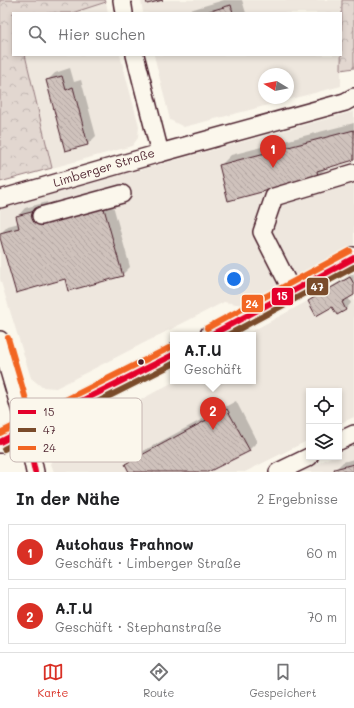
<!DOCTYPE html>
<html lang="de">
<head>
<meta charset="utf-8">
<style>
  body { margin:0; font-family:Mali,sans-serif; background:#f6f6f6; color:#202124 }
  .controls { position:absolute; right:12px; bottom:12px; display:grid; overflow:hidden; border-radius:0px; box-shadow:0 2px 6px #0003 }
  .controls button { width:36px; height:36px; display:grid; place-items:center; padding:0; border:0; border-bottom:1px solid #e0e0e0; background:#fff; color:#202124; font:20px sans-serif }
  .compass { position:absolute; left:258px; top:68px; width:36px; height:36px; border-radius:50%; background:#fff; box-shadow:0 2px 6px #0003; rotate:280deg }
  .you { position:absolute; left:234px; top:279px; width:14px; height:14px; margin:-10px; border:3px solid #fff; border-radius:50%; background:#1a73e8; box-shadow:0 0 0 6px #1a73e833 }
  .badge { display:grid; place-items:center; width:26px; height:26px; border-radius:50%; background:#d93025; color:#fff; font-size:13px; font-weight:700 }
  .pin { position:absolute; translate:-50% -33px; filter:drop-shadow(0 1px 2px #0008) }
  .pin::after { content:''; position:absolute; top:21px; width:14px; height:12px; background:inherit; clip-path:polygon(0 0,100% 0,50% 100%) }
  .popup { position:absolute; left:170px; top:332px; width:86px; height:52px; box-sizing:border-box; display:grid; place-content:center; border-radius:0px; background:#fff; filter:drop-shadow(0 1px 3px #0005); font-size:13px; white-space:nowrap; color:#757577 }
  .popup b { font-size:15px; color:#202124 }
  .popup::after { content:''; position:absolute; left:50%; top:100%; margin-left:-8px; border:8px solid transparent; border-top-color:#fff }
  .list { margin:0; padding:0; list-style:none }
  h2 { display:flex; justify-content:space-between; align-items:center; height:52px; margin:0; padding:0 16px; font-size:17px }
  h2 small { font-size:13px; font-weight:400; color:#757577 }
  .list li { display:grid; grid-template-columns:26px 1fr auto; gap:12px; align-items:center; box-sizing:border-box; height:56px; margin:0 8px 8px; padding:0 8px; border:1px solid #e0e0e0; border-radius:0px }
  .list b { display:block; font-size:15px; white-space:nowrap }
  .list p { margin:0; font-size:13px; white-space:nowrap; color:#757577 }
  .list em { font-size:13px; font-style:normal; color:#757577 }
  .icon { flex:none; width:22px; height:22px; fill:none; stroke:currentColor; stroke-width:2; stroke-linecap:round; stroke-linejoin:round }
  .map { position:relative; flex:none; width:354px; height:472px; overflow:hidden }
  .search { position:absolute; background:#fff; box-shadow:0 2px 6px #0003; left:12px; right:12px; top:12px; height:44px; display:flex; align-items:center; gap:10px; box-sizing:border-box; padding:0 14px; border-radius:0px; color:#757577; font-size:15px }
  .sheet { height:180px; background:#fff }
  nav { display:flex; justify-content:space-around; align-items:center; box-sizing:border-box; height:56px; border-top:1px solid #e0e0e0; background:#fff; font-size:11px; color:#757577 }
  nav a { display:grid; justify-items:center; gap:2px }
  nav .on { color:#d93025 }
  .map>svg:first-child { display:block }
  .built { fill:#eee7de; fill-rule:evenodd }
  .forest { fill:url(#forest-crowns); stroke:#967b7e }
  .shadow { fill:#0003 }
  .building { fill:url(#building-back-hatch); stroke:#4a1f2b }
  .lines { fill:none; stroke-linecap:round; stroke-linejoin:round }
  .minor-casing { stroke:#4a1f2b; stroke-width:20 }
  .major-casing { stroke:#4a1f2b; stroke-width:24 }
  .minor { stroke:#fbf7ec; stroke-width:17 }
  .major { stroke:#fbf7ec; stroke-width:21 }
  .bus-1-casing { stroke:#fbf7ec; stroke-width:9 }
  .bus-2-casing { stroke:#fbf7ec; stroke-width:9 }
  .bus-3-casing { stroke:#fbf7ec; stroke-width:9 }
  .bus-1 { stroke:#e4002b; stroke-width:6 }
  .bus-2 { stroke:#7a4b2a; stroke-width:6 }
  .bus-3 { stroke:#f26522; stroke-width:6 }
  .bus-dot { fill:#4a1f2b; stroke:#fbf7ec; stroke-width:1.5 }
  .labels { text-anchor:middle; stroke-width:3.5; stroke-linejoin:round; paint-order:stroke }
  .street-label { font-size:12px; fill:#4a1f2b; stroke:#fbf7ec }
  .key { fill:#fbf7ec; stroke:#c6b6b2; stroke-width:1 }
  .key-label { font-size:11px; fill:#4a1f2b }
  .line-badge { stroke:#fbf7ec; stroke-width:1.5 }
  .badge-label { font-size:11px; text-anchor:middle; font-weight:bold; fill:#fff }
</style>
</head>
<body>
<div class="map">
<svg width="354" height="472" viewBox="0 0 354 472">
  <defs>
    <pattern id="forest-crowns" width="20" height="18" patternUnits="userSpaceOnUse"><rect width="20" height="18" fill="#e2d7d0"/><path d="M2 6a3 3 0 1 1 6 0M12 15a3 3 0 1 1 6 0" fill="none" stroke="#c3b8b3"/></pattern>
    <pattern id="building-back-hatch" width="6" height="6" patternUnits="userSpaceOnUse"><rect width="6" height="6" fill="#cfc2bc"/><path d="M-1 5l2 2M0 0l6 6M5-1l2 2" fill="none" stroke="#b3a6a2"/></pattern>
  </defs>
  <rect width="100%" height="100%" fill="#fbf7ec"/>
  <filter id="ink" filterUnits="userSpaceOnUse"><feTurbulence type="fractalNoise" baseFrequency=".025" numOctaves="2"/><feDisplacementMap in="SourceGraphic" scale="8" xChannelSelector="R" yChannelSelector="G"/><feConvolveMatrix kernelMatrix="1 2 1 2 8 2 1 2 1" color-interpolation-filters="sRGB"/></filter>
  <g filter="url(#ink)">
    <g class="built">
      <path d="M141,0H342L341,86L184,127L170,120L154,55H341V13H143ZM264,74H288V98H264Z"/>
      <polygon points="106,2 108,13 72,13"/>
      <polygon points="25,55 120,55 139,126 138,138 132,146 52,168"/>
      <polygon points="354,110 354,249 249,306 224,302 56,388 42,387 31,378 0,279 0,208 352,112"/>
      <polygon points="354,276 354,417 339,424 339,391 309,391 309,440 245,472 54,472 51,464 60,444 175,381 253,381 253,335 245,335"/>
      <polygon points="354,445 354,472 302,472 331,457 339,457 339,453"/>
    </g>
    <g class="forest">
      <polygon points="0,0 105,0 106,2 72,13 13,13 13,55 25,55 52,168 0,182"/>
      <polygon points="342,0 354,0 354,68 341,70"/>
    </g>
    <g class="shadow">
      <polygon points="224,0 242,0 246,13 180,13"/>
      <polygon points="70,68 74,82 81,80 96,136 88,144 66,150 47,81 55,73"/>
      <polygon points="354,123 354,159 328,166 318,176 220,166 231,155"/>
      <polygon points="111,198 130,267 122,275 66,278 0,234 8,226 19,223 17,217 25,208 47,202 50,215"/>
      <polygon points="354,273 354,294 348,297 351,303 346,309 337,314 332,305 309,301 315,296"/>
      <polygon points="236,401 257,442 249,450 206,472 130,472 126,464 134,456"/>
      <polygon points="354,459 354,472 336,472 335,470 343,462"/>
    </g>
    <g class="building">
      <polygon points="146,0 163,0 147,4"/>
      <polygon points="231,5 233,13 203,13"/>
      <polygon points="62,76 66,90 73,87 88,145 65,151 46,80"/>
      <polygon points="354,130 354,160 317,171 318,177 228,201 219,165"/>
      <polygon points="103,205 123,276 68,291 65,279 16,293 0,238 0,233 19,228 16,216 39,210"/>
      <polygon points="350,277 354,284 354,295 342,302 346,310 337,315 332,307 316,316 308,301"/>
      <polygon points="227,409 250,451 208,472 129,472 125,464"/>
      <polygon points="354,464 354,472 335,472 334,469"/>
    </g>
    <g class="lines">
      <defs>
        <g id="minor">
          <polyline points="122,0 124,13"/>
          <polyline points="160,153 345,102 354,97"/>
          <polyline points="0,199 160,153 135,55"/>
          <polyline points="41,216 122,194"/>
          <polyline points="292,291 262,232 274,197 354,173"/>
          <polyline points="0,340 26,429 35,472"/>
          <polyline points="339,441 354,434"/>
          <polyline points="278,472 309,457"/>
        </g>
        <g id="major">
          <polyline points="211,335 354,258"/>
          <polyline points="0,442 173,355"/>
        </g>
      </defs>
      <use href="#minor" class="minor-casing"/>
      <use href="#major" class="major-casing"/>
      <use href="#minor" class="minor"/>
      <use href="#major" class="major"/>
      <defs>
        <g id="bus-1">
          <polyline points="211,335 354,258"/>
          <polyline points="26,429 35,472"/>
          <polyline points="0,442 173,355"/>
        </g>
        <g id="bus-2">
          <polyline points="228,335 354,267"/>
          <polyline points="4,449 173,364"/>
        </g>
        <g id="bus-3">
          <polyline points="207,328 350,251"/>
          <polyline points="8,338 34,427"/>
          <polyline points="0,433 169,348"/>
        </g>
      </defs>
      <use href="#bus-1" class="bus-1-casing"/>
      <use href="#bus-2" class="bus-2-casing"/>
      <use href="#bus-3" class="bus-3-casing"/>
      <use href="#bus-1" class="bus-1"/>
      <use href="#bus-2" class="bus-2"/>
      <use href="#bus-3" class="bus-3"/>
    </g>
  </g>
  <circle class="bus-dot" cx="141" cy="362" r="3.5"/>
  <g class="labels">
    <g class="street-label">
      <text transform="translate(104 168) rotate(-17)" y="4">Limberger Straße</text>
    </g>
  </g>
  <rect x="10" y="398" width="132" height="64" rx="6" class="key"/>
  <rect x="18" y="410" width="18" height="4" fill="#e4002b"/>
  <rect x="18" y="428" width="18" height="4" fill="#7a4b2a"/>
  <rect x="18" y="446" width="18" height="4" fill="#f26522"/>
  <g class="key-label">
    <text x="43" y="416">15</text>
    <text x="43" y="434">47</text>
    <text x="43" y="452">24</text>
  </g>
  <g class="line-badge">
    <rect x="306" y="277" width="23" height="19" rx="4" fill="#7a4b2a"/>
    <rect x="271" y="287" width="23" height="19" rx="4" fill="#e4002b"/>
    <rect x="241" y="294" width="23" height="19" rx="4" fill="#f26522"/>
  </g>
  <g class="badge-label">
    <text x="317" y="291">47</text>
    <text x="282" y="300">15</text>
    <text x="252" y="308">24</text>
  </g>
</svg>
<div class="controls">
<button><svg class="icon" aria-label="locate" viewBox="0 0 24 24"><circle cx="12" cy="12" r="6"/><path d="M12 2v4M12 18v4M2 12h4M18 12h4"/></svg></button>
<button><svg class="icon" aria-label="layers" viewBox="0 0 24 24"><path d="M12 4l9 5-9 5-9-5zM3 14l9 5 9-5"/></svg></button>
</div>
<svg class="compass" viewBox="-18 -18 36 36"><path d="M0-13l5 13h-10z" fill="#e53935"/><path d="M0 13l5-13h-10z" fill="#757577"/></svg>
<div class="you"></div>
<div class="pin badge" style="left:273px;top:168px">1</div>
<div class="pin badge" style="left:213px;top:430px">2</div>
<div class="popup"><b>A.T.U</b>Geschäft</div>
<div class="search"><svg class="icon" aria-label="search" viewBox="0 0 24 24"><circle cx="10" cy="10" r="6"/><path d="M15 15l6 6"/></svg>Hier suchen</div>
</div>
<section class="sheet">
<h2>In der Nähe<small>2 Ergebnisse</small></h2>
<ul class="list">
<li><span class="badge">1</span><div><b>Autohaus Frahnow</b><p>Geschäft · Limberger Straße</p></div><em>60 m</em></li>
<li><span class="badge">2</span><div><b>A.T.U</b><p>Geschäft · Stephanstraße</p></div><em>70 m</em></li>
</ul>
</section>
<nav>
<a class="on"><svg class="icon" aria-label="map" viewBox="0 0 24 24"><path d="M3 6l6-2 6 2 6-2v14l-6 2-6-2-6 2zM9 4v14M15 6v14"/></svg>Karte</a>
<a><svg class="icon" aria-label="directions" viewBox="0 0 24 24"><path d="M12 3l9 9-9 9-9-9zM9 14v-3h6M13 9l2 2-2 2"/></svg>Route</a>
<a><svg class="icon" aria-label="saved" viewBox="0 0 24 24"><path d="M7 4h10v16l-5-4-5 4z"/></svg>Gespeichert</a>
</nav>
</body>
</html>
